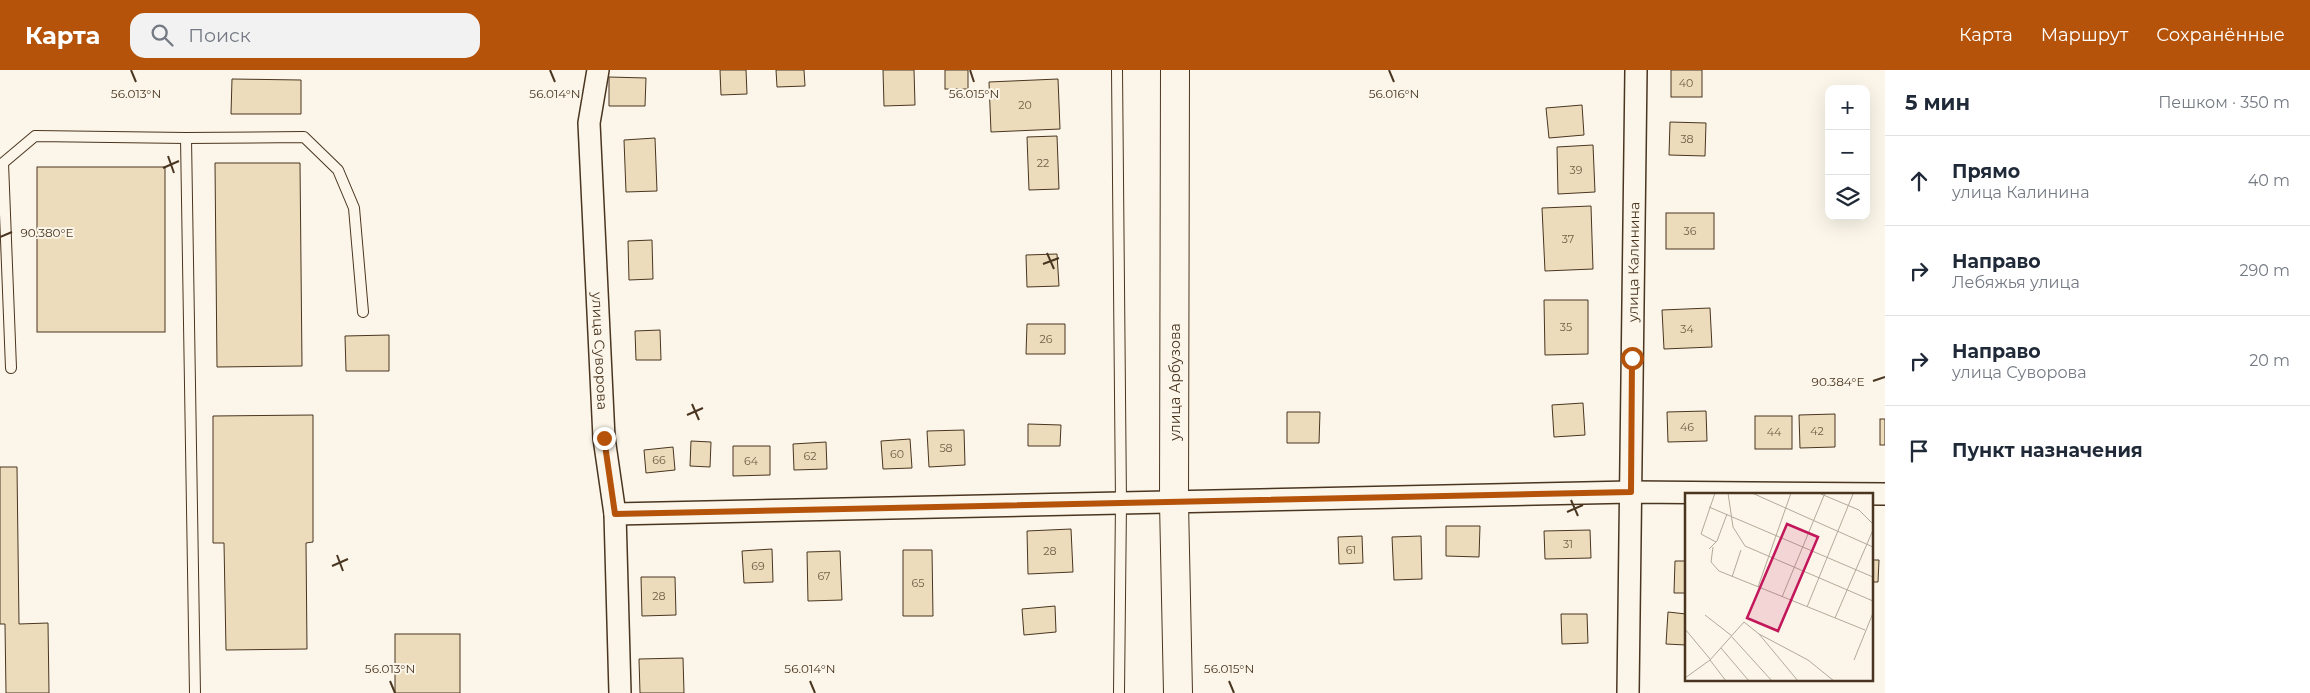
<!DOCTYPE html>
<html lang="ru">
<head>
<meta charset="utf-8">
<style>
  body { margin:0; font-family:Montserrat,sans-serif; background:#f2f2f3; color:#1f2937 }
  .controls { position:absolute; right:15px; top:15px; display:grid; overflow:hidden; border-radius:10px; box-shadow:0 5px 20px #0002 }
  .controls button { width:45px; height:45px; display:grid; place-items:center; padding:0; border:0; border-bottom:1px solid #e0e1e3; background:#fff; color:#1f2937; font:25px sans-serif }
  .stop { position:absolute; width:15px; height:15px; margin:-11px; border:4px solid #b45309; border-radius:50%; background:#fff }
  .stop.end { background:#b45309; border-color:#fff; box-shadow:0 1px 5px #0008 }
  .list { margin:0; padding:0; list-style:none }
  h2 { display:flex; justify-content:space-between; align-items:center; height:65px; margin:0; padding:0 20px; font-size:21px }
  h2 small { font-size:16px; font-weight:400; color:#747a83 }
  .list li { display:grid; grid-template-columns:32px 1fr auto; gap:15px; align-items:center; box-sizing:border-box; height:90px; padding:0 20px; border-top:1px solid #e0e1e3 }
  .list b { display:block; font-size:19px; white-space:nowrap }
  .list p { margin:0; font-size:16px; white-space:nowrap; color:#747a83 }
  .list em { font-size:16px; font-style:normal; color:#747a83 }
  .icon { flex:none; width:28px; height:28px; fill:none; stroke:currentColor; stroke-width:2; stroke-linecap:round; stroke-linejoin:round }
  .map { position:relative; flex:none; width:1885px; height:623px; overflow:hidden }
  header { display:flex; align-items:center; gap:30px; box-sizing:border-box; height:70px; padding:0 25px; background:#b45309; color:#fff }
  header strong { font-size:24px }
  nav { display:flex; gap:28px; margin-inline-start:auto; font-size:18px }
  .search { width:350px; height:45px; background:#f2f2f3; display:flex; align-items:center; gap:12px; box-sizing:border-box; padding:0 18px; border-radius:15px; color:#747a83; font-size:19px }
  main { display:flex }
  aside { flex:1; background:#fff }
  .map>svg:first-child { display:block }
  .building { fill:#ecdcbc; stroke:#4a3520 }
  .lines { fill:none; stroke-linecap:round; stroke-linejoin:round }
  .lane-casing { stroke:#4a3520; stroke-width:12 }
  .street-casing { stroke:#4a3520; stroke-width:24 }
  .secondary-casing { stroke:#4a3520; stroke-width:30 }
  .lane { stroke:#fbf6e9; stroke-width:10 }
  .street { stroke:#fbf6e9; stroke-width:21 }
  .secondary { stroke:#fbf6e9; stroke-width:28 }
  .route { stroke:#b45309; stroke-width:6 }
  .ticks { fill:none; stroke:#4a3520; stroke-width:2 }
  .labels { text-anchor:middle; stroke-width:4; stroke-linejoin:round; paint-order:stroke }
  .number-label { font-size:11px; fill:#725f47 }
  .street-label { font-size:14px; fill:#4a3520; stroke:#fbf6e9 }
  .inset-road { fill:none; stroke:#b4a999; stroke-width:1 }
  .view { fill:#c2185b; fill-opacity:0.15; stroke:#c2185b; stroke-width:2.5 }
  .inset-edge { fill:none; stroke:#4a3520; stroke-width:2.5 }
  .ticks-label { font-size:12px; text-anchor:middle; fill:#4a3520; stroke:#fbf6e9; stroke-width:4; stroke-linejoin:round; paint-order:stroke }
</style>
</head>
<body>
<header>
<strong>Карта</strong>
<div class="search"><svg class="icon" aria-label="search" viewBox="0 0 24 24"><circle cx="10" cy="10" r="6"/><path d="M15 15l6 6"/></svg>Поиск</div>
<nav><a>Карта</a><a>Маршрут</a><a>Сохранённые</a></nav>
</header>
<main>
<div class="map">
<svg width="1885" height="623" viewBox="0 0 1885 623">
  <rect width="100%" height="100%" fill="#fbf6e9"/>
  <g class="building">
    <polygon points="720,0 746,0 747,24 721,25"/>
    <polygon points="776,0 804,0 805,16 777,17"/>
    <polygon points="883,0 914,0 915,35 884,36"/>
    <rect x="945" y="0" width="23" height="19"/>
    <rect x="1671" y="0" width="31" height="27"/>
    <polygon points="609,7 646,8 645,36 609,36"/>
    <polygon points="232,9 301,10 301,44 231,44"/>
    <polygon points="1058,9 1060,59 991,62 989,12"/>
    <polygon points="1582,35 1584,65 1549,68 1546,38"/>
    <polygon points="1670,52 1706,53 1705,86 1669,85"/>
    <polygon points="1057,66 1059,119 1029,120 1027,67"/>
    <polygon points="655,68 657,121 626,122 624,70"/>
    <polygon points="1593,75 1595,122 1558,124 1557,77"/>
    <polygon points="215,93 300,93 302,296 217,297"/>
    <rect x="37" y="97" width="128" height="165"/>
    <polygon points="1591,136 1593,199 1545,201 1542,138"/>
    <rect x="1666" y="143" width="48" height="36"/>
    <polygon points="652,170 653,209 629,210 628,171"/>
    <polygon points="1057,184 1059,216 1027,217 1026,185"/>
    <polygon points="1544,230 1588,230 1588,284 1545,285"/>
    <polygon points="1710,238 1712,277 1664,279 1662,240"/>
    <polygon points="1027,254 1065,254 1065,284 1026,284"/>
    <polygon points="660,260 661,290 636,290 635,261"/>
    <polygon points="389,265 389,301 346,301 345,266"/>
    <polygon points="1583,333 1585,365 1554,367 1552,335"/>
    <polygon points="1706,341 1707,371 1668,372 1667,342"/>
    <polygon points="1287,342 1320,342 1319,373 1287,373"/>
    <polygon points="1835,344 1835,377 1800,378 1799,345"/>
    <polygon points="313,345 313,472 306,473 307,579 226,580 224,473 213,473 213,346"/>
    <rect x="1755" y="346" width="37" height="33"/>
    <rect x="1880" y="349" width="5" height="26"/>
    <polygon points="1028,354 1061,355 1060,376 1028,376"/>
    <polygon points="964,360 965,395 929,397 927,361"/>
    <polygon points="910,369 912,398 883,399 881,371"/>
    <polygon points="691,371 711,372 710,397 690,396"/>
    <polygon points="826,372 827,399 794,400 793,374"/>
    <polygon points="733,376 770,376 770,405 733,406"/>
    <polygon points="673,377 675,400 646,403 644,380"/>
    <polygon points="0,397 17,397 19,554 48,553 49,623 6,623 5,554 0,554"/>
    <polygon points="1446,456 1480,456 1479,487 1446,486"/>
    <polygon points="1071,459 1073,502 1028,504 1027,461"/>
    <polygon points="1590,460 1591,488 1545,489 1544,461"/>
    <polygon points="1362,466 1363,493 1339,494 1338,467"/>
    <polygon points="1421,466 1422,509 1394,510 1392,467"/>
    <polygon points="772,479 773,512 744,513 742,481"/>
    <polygon points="903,480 932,480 933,546 903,546"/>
    <polygon points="840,481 842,530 808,531 807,482"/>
    <polygon points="1871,490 1879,490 1878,512 1871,512"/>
    <polygon points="1675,491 1686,491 1686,523 1674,523"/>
    <polygon points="641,507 675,507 676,545 642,546"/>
    <polygon points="1055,536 1056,562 1024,565 1022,539"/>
    <polygon points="1668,542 1686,544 1686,575 1666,574"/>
    <polygon points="1561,544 1587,544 1588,573 1562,574"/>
    <rect x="395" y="564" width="65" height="59"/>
    <polygon points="683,588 684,623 640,623 639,589"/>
  </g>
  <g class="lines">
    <defs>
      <g id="lane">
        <polyline points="1117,0 1121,433 1119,623"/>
        <polyline points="186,68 304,67 338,100 354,138 363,242"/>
        <polyline points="11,298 3,93 35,66 186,68 195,623"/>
      </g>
      <g id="street">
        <path id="s1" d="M598,0L589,53L604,368L615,444L620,623"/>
        <polyline points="615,444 1631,422 1885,424"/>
        <path id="s2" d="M1628,623L1636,0"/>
      </g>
      <polyline id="secondary" points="1175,0 1174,433 1178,623"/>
    </defs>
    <use href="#lane" class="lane-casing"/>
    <use href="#street" class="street-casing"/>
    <use href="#secondary" class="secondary-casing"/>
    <use href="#lane" class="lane"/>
    <use href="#street" class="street"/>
    <use href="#secondary" class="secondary"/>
  </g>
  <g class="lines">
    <polyline class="route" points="604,368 615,444 1631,422 1632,288"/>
  </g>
  <path class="ticks" d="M131,0L136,12M550,0L555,12M970,0L974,12M1389,0L1394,12M168,86L174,103M163,98L179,91M0,167L12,162M1047,183L1054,199M1043,194L1059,188M1873,311L1885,307M692,334L699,350M687,345L703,338M1571,430L1578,446M1567,442L1583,435M337,485L343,501M332,496L348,489M390,611L395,623M810,611L815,623M1229,611L1234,623"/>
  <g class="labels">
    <g class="number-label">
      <text x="1686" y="17">40</text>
      <text x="1025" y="39">20</text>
      <text x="1687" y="73">38</text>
      <text x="1043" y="97">22</text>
      <text x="1576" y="104">39</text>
      <text x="1690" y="165">36</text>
      <text x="1568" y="173">37</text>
      <text x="1566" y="261">35</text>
      <text x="1687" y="263">34</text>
      <text x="1046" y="273">26</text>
      <text x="1687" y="361">46</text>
      <text x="1817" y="365">42</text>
      <text x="1774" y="366">44</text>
      <text x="946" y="382">58</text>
      <text x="897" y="388">60</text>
      <text x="810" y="390">62</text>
      <text x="659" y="394">66</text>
      <text x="751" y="395">64</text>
      <text x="1568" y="478">31</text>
      <text x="1351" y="484">61</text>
      <text x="1050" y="485">28</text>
      <text x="758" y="500">69</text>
      <text x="824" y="510">67</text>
      <text x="918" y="517">65</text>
      <text x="659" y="530">28</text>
    </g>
    <g class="street-label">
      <text dy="5" stroke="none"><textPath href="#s2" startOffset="431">улица Калинина</textPath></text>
      <text dy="5" stroke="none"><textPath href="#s1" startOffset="282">улица Суворова</textPath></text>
      <text transform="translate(1175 312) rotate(-90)" y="5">улица Арбузова</text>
    </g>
  </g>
  <g transform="translate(1685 423)">
    <rect width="188" height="188" fill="#fbf6e9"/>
    <path class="inset-road" d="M30,0L16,41L31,49M43,0L48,34L60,53L188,108M67,0L188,54M136,1L174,17L188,31M24,14L188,84M28,54L26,69L34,78L180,137M24,56L32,48L42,21M47,84L56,57M73,94L106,0M97,104L140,0M122,114L168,1M20,122L47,143M150,125L188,37M0,136L25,166M74,141L123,167L149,188M47,144L87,188M36,155L64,188M25,167L41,188M169,167L188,120M0,185L25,167L59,129L74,141L113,188"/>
    <path class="view" d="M102,31L133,44L93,138L62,125Z"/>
    <rect width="188" height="188" class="inset-edge"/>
  </g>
  <g class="ticks-label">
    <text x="136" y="28">56.013°N</text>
    <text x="555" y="28">56.014°N</text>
    <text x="974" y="28">56.015°N</text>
    <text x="1394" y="28">56.016°N</text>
    <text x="47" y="167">90.380°E</text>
    <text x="1838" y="316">90.384°E</text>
    <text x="390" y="603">56.013°N</text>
    <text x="810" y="603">56.014°N</text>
    <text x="1229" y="603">56.015°N</text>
  </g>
</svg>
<div class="controls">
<button>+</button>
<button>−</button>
<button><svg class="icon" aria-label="layers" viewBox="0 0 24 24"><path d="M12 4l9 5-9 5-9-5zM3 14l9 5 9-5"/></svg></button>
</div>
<div class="stop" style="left:1632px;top:288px"></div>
<div class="stop end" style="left:604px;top:368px"></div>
</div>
<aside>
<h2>5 мин<small>Пешком · 350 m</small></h2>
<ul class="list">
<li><svg class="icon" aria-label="ahead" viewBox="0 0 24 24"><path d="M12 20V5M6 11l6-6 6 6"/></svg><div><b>Прямо</b><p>улица Калинина</p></div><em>40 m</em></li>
<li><svg class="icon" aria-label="right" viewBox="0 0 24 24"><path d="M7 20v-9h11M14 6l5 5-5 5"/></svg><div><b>Направо</b><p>Лебяжья улица</p></div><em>290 m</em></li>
<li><svg class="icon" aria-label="right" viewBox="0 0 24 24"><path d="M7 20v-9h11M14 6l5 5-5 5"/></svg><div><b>Направо</b><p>улица Суворова</p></div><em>20 m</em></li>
<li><svg class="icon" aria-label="arrive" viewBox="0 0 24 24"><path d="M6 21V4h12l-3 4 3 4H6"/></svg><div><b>Пункт назначения</b></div></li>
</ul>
</aside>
</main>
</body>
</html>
